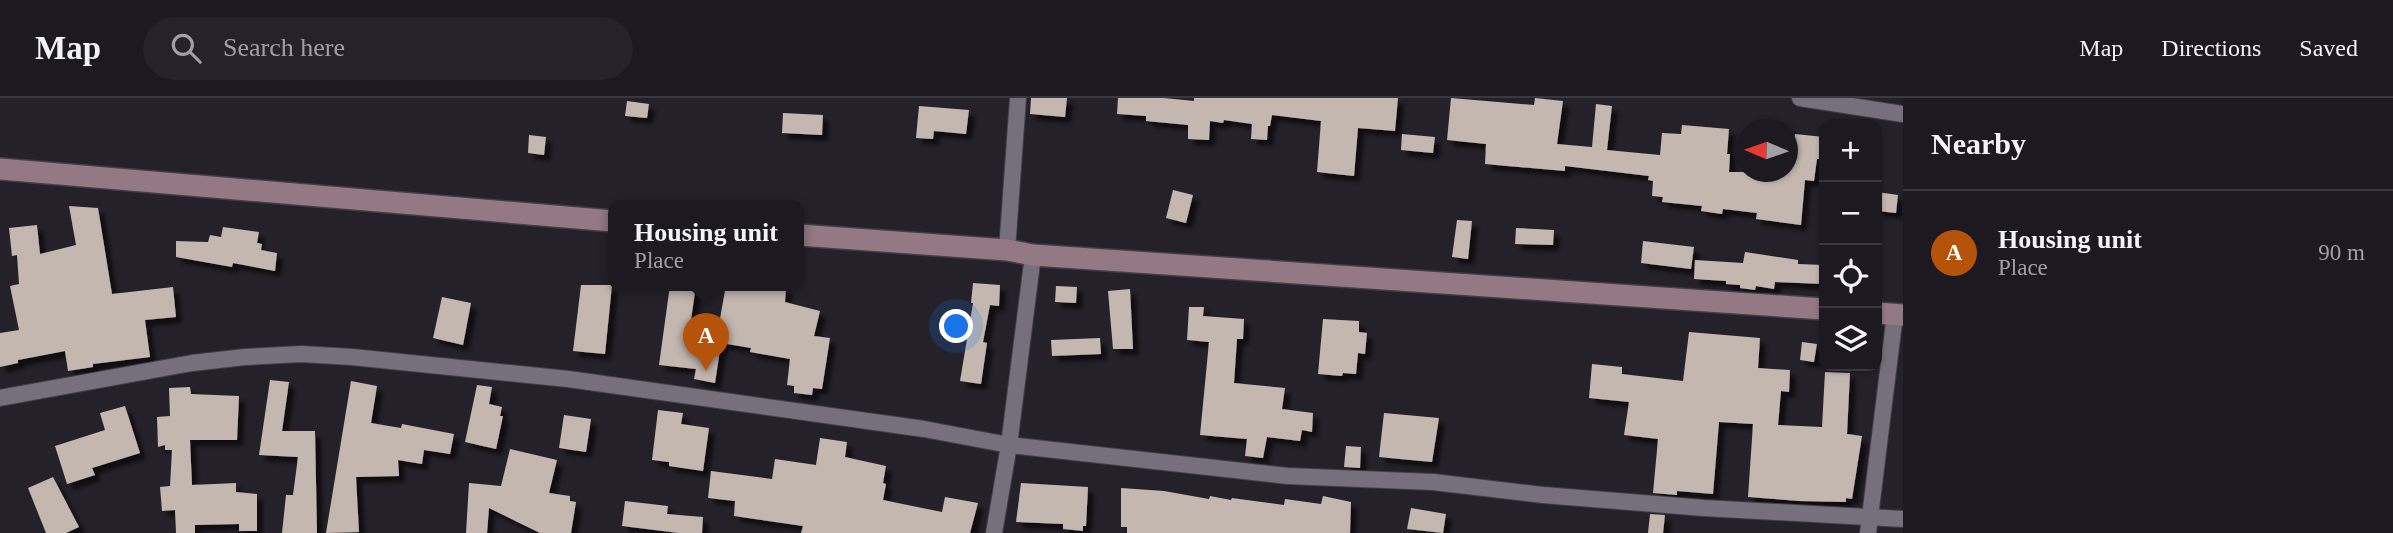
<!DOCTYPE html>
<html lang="en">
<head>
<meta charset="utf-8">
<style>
  body { margin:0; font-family:"Times New Roman",serif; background:#252229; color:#f1f3f6 }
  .controls { position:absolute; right:21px; top:21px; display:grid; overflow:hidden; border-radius:14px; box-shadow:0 2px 5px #0004 }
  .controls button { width:63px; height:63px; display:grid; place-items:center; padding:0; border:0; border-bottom:2px solid #3a383e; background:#1c1920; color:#f1f3f6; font:35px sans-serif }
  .compass { position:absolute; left:1735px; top:21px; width:63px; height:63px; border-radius:50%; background:#1c1920; box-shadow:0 2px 5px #0004; rotate:272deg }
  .you { position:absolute; left:957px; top:229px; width:24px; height:24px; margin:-18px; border:5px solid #fff; border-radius:50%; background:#1a73e8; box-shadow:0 0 0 10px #1a73e833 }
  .badge { display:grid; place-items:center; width:46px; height:46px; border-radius:50%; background:#b45309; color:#fff; font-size:23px; font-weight:700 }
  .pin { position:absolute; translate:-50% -58px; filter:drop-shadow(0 2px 4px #0008) }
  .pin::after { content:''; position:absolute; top:37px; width:24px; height:21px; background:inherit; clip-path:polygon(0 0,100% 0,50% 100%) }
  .popup { position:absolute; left:608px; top:102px; width:196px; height:91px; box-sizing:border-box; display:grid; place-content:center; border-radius:14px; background:#1c1920; filter:drop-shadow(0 2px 5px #0005); font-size:23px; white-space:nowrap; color:#a0a0a5 }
  .popup b { font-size:26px; color:#f1f3f6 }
  .popup::after { content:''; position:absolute; left:50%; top:100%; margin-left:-14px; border:14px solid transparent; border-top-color:#1c1920 }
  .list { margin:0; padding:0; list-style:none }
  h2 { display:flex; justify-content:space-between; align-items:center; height:91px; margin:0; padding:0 28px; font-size:30px }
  h2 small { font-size:23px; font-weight:400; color:#a0a0a5 }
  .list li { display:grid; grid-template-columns:46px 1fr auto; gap:21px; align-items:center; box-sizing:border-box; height:126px; padding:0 28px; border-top:2px solid #3a383e }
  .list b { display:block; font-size:26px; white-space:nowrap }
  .list p { margin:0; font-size:23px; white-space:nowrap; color:#a0a0a5 }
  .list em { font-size:23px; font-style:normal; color:#a0a0a5 }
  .icon { flex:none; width:38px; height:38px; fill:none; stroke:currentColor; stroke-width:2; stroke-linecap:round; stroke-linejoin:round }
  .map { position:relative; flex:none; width:1903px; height:435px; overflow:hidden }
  header { display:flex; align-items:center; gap:42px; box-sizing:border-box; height:98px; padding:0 35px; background:#1c1920; border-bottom:2px solid #3a383e }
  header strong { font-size:33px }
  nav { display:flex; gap:38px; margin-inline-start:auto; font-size:24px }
  .search { width:490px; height:63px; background:#252229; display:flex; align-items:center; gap:18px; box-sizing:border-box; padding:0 24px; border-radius:38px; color:#a0a0a5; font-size:26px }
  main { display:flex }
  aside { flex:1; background:#1c1920 }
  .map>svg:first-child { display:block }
  .building { fill:#c4b7af; filter:url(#shadow) }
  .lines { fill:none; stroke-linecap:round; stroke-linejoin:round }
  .street-casing { stroke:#423e46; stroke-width:18 }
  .secondary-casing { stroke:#423e46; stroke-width:24 }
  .street { stroke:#75707c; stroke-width:16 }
  .secondary { stroke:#947883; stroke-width:21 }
</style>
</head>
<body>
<header>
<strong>Map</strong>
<div class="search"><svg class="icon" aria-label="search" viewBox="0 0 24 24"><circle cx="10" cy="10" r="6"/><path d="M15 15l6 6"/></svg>Search here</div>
<nav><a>Map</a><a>Directions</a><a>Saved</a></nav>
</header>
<main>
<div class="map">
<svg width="1903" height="435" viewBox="0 0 1903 435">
  <defs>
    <filter id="shadow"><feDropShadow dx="6" dy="6" stdDeviation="2" flood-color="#0009"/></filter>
  </defs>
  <rect width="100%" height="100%" fill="#25212a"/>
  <g class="building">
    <polygon points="1031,0 1067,0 1065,19 1030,16"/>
    <polygon points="1118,0 1164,0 1194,3 1194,0 1398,0 1395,33 1358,30 1354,78 1317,74 1321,23 1272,17 1270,28 1268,28 1267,42 1251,41 1252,26 1224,22 1223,25 1210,23 1209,42 1188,41 1188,27 1146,23 1146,18 1117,16"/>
    <polygon points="1451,0 1534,7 1535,0 1563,3 1557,46 1592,49 1596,6 1612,8 1607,52 1660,57 1662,35 1681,36 1682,27 1729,31 1727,56 1730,56 1729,74 1788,74 1789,47 1793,48 1795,36 1824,39 1821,61 1817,61 1814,83 1805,82 1801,127 1756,121 1757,115 1723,111 1722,116 1701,113 1702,108 1662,104 1663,99 1652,98 1653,83 1648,82 1649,78 1565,68 1565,73 1485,66 1486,46 1447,42"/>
    <polygon points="627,3 649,6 647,20 625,18"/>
    <polygon points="919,8 969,12 966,36 934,33 933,41 916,40"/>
    <polygon points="783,15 823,17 822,37 782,35"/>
    <polygon points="1402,36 1435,39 1433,55 1401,52"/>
    <polygon points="529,37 546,39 544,57 528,55"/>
    <polygon points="1173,92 1193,97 1186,125 1166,120"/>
    <polygon points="1877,94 1898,97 1896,115 1877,113"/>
    <polygon points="69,108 98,110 112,196 173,189 176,219 145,222 150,259 93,266 93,269 68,273 65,253 18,262 18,265 0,269 0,235 19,232 10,188 19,186 17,157 12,158 9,130 37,127 40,156 76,147"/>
    <polygon points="1457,122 1472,123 1468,161 1452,159"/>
    <polygon points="223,129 259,134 257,145 262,146 261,152 277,155 275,173 233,165 232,169 176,159 176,143 208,144 210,137 221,139"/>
    <polygon points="1516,130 1554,132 1553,147 1515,146"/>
    <polygon points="1643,143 1694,149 1691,171 1641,165"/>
    <polygon points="1745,154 1798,162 1798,166 1824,167 1824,186 1775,184 1774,191 1756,188 1755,192 1740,190 1740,187 1726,186 1726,183 1694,181 1695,162 1743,165"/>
    <polygon points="973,185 1000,187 999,208 990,207 983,244 987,245 981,286 960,283 973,205 971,205"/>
    <polygon points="581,187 612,187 605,256 573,253"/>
    <polygon points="670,187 696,187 691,222 719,226 726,187 780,187 780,190 786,191 785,204 820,213 814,238 830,240 822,291 813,290 812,297 794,295 794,288 787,287 790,261 750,254 751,250 721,245 715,285 694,281 696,271 659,267"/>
    <polygon points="1056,188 1077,189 1076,205 1055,204"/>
    <polygon points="1130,191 1133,251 1113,251 1108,193"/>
    <polygon points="442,199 471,205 463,247 433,240"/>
    <polygon points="1189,209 1204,209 1203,218 1244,221 1243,241 1237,241 1234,285 1285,290 1282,311 1313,315 1312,334 1302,332 1300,343 1267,339 1263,360 1245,358 1247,341 1200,337 1209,244 1187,242"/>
    <polygon points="1323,221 1359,223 1359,234 1367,235 1365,256 1358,255 1356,276 1343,275 1342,278 1318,276"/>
    <polygon points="1689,234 1760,240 1758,270 1790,272 1789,294 1781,293 1778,327 1822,329 1825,274 1850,275 1847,336 1862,338 1852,401 1846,400 1846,404 1799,403 1748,399 1753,326 1719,324 1713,396 1677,393 1677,397 1653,395 1658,341 1624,337 1629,304 1589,300 1592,266 1622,269 1622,276 1683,283"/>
    <polygon points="1100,240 1101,256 1052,258 1051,242"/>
    <polygon points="1802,244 1817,246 1814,264 1800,262"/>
    <polygon points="270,282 289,284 282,333 315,333 317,435 282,435 286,397 293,397 298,359 259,357"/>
    <polygon points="351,283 377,288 371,325 401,330 402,326 454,336 450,356 424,352 422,366 398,362 399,378 356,379 359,434 326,435"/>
    <polygon points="477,287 492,289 489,306 502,309 500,318 503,318 496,351 465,344"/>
    <polygon points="190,289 191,296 239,298 237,342 190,342 192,387 236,385 236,394 257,396 257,433 239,433 239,426 195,427 195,435 176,435 175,412 162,413 160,389 170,388 172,352 165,352 165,347 158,349 157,319 170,318 169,290"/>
    <polygon points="125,308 140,355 92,370 95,377 67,386 55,348 105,332 100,315"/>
    <polygon points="658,312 683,315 681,326 709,330 703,373 669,368 669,364 652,362"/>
    <polygon points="1384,315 1439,320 1432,364 1379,359"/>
    <polygon points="564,317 591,321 586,354 559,350"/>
    <polygon points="820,340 847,344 845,359 886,368 883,385 886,386 883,402 942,414 945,399 978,405 970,435 801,435 803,428 734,418 735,403 708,400 711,373 772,381 775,361 816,367"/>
    <polygon points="1346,348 1361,349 1360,370 1344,369"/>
    <polygon points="510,351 557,362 549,395 570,398 570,403 576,404 571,435 540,435 489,410 487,435 466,435 469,385 501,388"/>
    <polygon points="53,379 79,429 66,435 46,435 28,390"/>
    <polygon points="1021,385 1088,389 1086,428 1083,428 1083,433 1063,431 1063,426 1016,424"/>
    <polygon points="1121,390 1164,393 1209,401 1210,398 1231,402 1232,400 1284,407 1285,401 1321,406 1323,398 1351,404 1350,435 1127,435 1127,429 1121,429"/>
    <polygon points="625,403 668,408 667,416 703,419 702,435 679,435 622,428"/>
    <polygon points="1411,410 1446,416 1443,435 1407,431"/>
    <polygon points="1650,416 1665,417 1663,435 1648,435"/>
  </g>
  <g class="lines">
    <defs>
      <g id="street">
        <polyline points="1800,0 1903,16"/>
        <polyline points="1007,152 1018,0"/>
        <polyline points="0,300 192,265 245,259 301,256 352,259 568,281 924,331 1009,347 1288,378 1433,384 1543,397 1704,410 1903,421"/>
        <polyline points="994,435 1009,347 1033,157"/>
        <polyline points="1868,435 1895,216"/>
      </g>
      <g id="secondary">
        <polyline points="0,71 613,123"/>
        <polyline points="799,137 1007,152 1033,157 1824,211"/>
        <polyline points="1877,215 1903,217"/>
      </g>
    </defs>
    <use href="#street" class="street-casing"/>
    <use href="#secondary" class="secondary-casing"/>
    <use href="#street" class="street"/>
    <use href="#secondary" class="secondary"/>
  </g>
</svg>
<div class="controls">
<button>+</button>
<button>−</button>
<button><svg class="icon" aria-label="locate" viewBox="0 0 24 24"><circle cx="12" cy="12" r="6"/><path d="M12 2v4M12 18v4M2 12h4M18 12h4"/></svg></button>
<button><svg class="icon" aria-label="layers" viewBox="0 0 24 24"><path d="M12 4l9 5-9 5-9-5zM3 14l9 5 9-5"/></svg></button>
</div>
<svg class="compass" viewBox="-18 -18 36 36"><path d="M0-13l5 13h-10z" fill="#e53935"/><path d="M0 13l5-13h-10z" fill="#a0a0a5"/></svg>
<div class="you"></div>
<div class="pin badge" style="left:706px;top:273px">A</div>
<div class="popup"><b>Housing unit</b>Place</div>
</div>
<aside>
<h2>Nearby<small></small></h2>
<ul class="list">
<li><span class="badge">A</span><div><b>Housing unit</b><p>Place</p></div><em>90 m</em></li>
</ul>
</aside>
</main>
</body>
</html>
